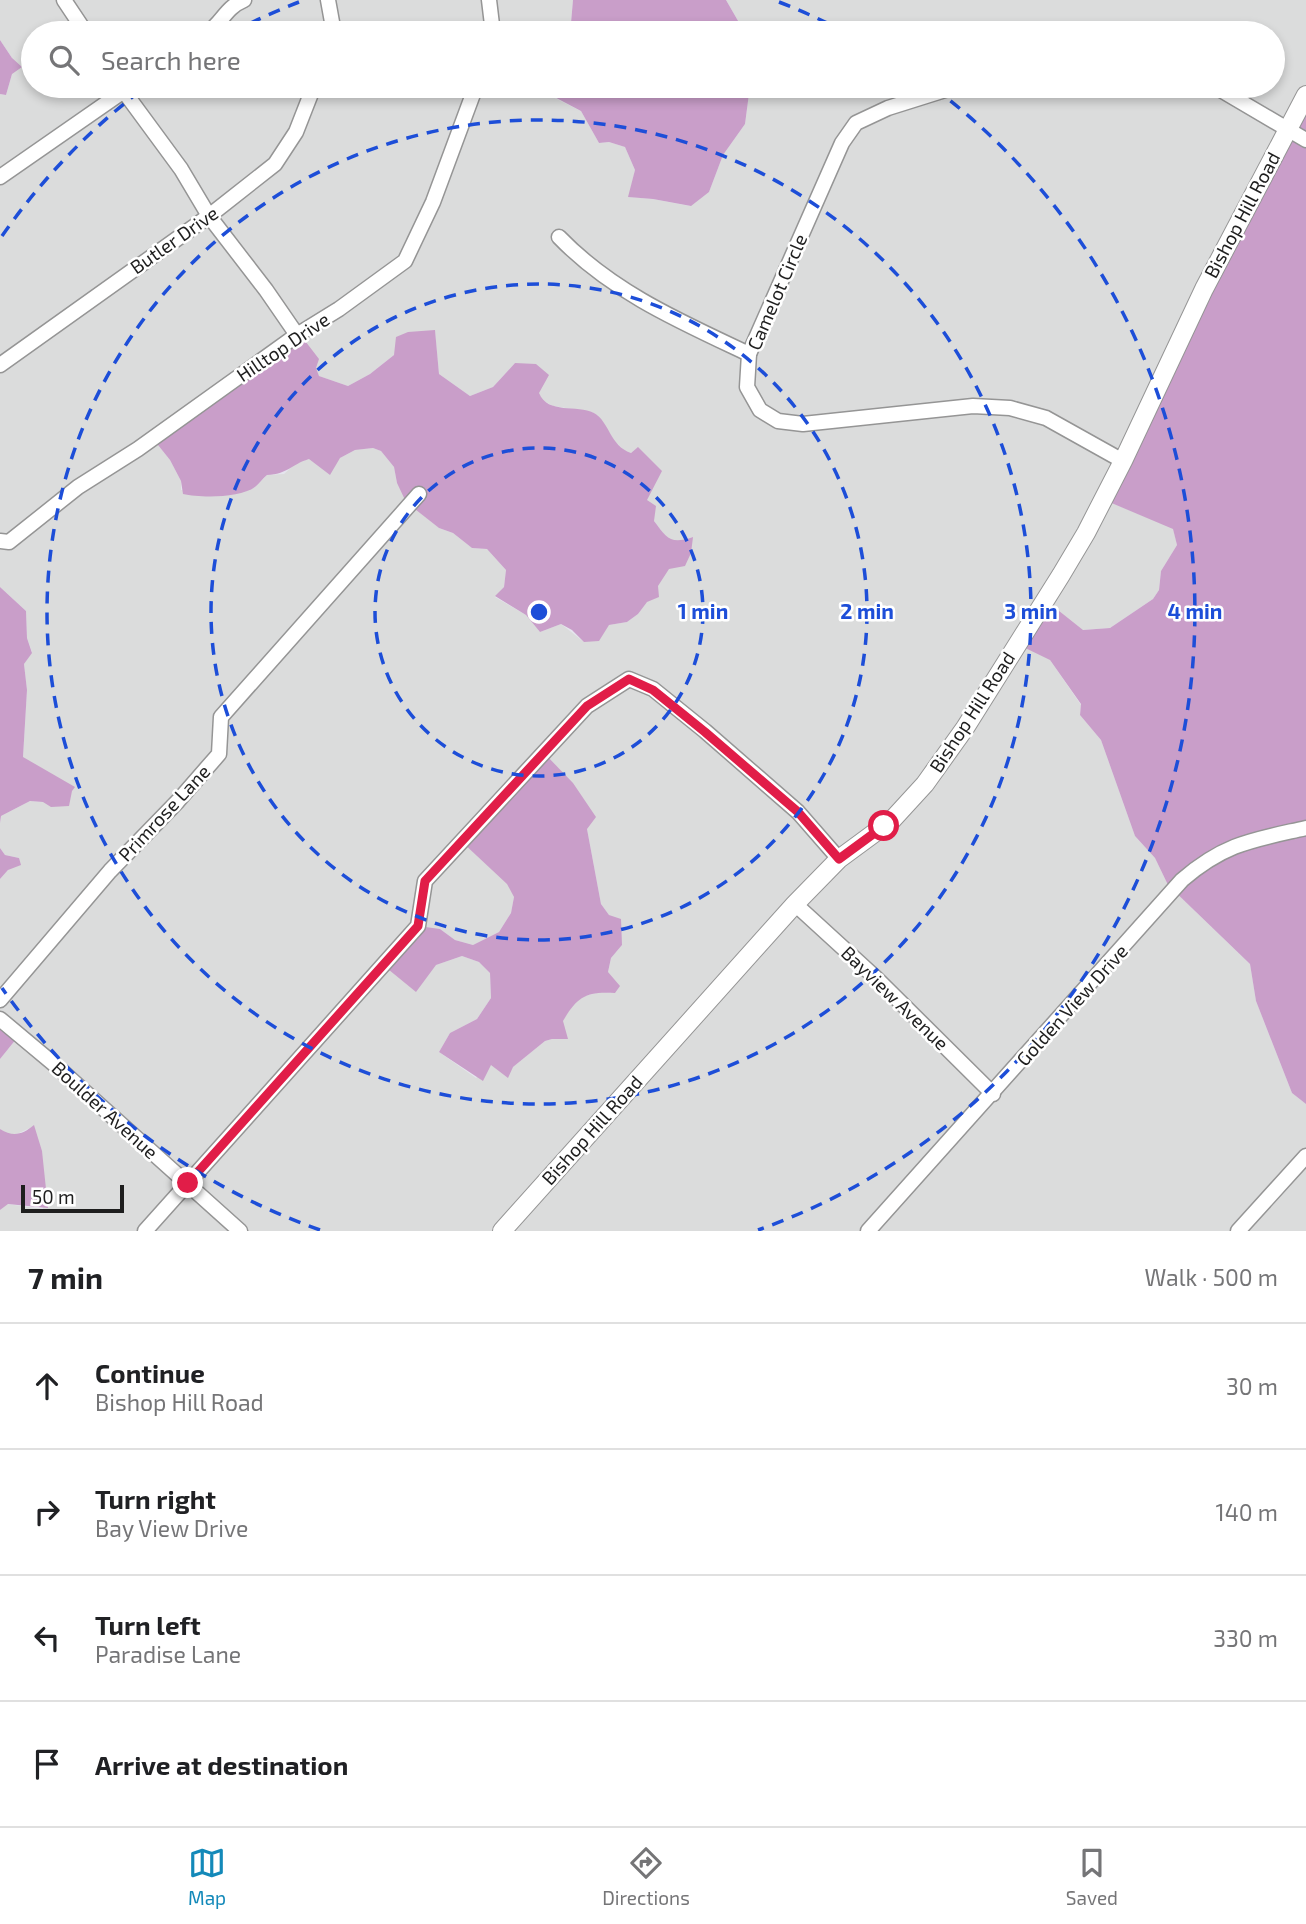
<!DOCTYPE html>
<html lang="en">
<head>
<meta charset="utf-8">
<style>
  body { margin:0; font-family:"Exo 2",sans-serif; background:#f6f6f6; color:#202124 }
  .scale { position:absolute; left:21px; bottom:18px; width:103px; box-sizing:border-box; padding-left:7px; border:4px solid #1e1e1e; border-top:0; font-size:19px; line-height:24px; white-space:nowrap; color:#1e1e1e; -webkit-text-stroke:5px #fff; paint-order:stroke }
  .stop { position:absolute; width:21px; height:21px; margin:-16px; border:5px solid #e11d48; border-radius:50%; background:#fff }
  .stop.end { background:#e11d48; border-color:#fff; box-shadow:0 2px 7px #0008 }
  .list { margin:0; padding:0; list-style:none }
  h2 { display:flex; justify-content:space-between; align-items:center; height:91px; margin:0; padding:0 28px; font-size:30px }
  h2 small { font-size:23px; font-weight:400; color:#757577 }
  .list li { display:grid; grid-template-columns:46px 1fr auto; gap:21px; align-items:center; box-sizing:border-box; height:126px; padding:0 28px; border-top:2px solid #e0e0e0 }
  .list b { display:block; font-size:26px; white-space:nowrap }
  .list p { margin:0; font-size:23px; white-space:nowrap; color:#757577 }
  .list em { font-size:23px; font-style:normal; color:#757577 }
  .icon { flex:none; width:38px; height:38px; fill:none; stroke:currentColor; stroke-width:2; stroke-linecap:round; stroke-linejoin:round }
  .map { position:relative; flex:none; width:1306px; height:1231px; overflow:hidden }
  .search { position:absolute; background:#fff; box-shadow:0 4px 10px #0003; left:21px; right:21px; top:21px; height:77px; display:flex; align-items:center; gap:18px; box-sizing:border-box; padding:0 24px; border-radius:38px; color:#757577; font-size:26px }
  .sheet { height:595px; background:#fff }
  nav { display:flex; justify-content:space-around; align-items:center; box-sizing:border-box; height:98px; border-top:2px solid #e0e0e0; background:#fff; font-size:19px; color:#757577 }
  nav a { display:grid; justify-items:center; gap:4px }
  nav .on { color:#1389b9 }
  .map>svg:first-child { display:block }
  .residential { fill:#dbdcdc; fill-rule:evenodd }
  .forest { fill:#c99ec9 }
  .lines { fill:none; stroke-linecap:round; stroke-linejoin:round }
  .minor-casing { stroke:#959595; stroke-width:17 }
  .tertiary-casing { stroke:#959595; stroke-width:20 }
  .minor { stroke:#fff; stroke-width:14 }
  .tertiary { stroke:#fff; stroke-width:18 }
  .route { stroke:#e11d48; stroke-width:9 }
  .ring { fill:none; stroke:#1d4ed8; stroke-width:3.5; stroke-dasharray:12 9 }
  .labels { text-anchor:middle; stroke-width:5; stroke-linejoin:round; paint-order:stroke }
  .street-label { font-size:19px; fill:#1e1e1e; stroke:#fff }
  .centre { fill:#1d4ed8; stroke:#fff; stroke-width:3.5 }
  .ring-label { font-size:21px; text-anchor:middle; font-weight:bold; fill:#1d4ed8; stroke:#fff; stroke-width:5; stroke-linejoin:round; paint-order:stroke }
</style>
</head>
<body>
<div class="map">
<svg width="1306" height="1231" viewBox="0 0 1306 1231">
  <rect width="100%" height="100%" fill="#e5e5ee"/>
  <path class="residential" d="M0,0H573L571,23L567,33H33V86H547L545,93L581,111L599,143L609,142L625,147L635,170L629,197L653,199L690,206L709,192L723,155L745,124L750,86H1273V33H745L726,0H1306V97L1102,499L1173,528L1177,545L1161,571L1159,590L1153,599L1110,628L1082,630L1044,600L1050,660L1081,705L1080,715L1101,740L1135,836L1155,858L1168,885L1250,964L1256,1001L1292,1093L1306,1104V1231H0V1210L7,1204L43,1209L34,1126L17,1134L9,1135L0,1129V1059L17,1038L0,1020V879L19,858L5,855L0,848V823L1,816L30,801L43,802L23,757L27,690L24,664L32,652L27,638L26,611L0,587V94L6,95L12,74V58L0,40ZM435,331L439,374L470,396L493,387L515,363L542,400L553,406L592,412L598,416L610,437L625,451L631,453L637,448L647,501L654,511V521L667,538L676,542L693,537L676,566L669,568L638,614L627,622L609,625L584,642L561,624L540,632L526,615L495,597L504,587L506,570L487,549L472,548L453,533L439,528L411,505L397,483L394,467L381,451L373,448L355,450L340,458L309,459L296,463L284,474L267,475L254,488L181,490V481L170,460L154,440L315,368L319,376L348,386L370,374L394,355ZM587,829L601,904L609,915L622,945L611,958L608,972L615,993L601,992L580,997L572,1005L552,1039L545,1041L513,1067L491,1065L476,1078L439,1052L450,1033L477,1019L491,998L490,973L479,962L462,956L436,965L440,929L455,940L473,945L499,932L511,913L514,897L508,884L462,842Z"/>
  <g class="forest">
    <polygon points="573,0 726,0 745,33 567,33 571,23"/>
    <polygon points="0,40 12,58 22,67 12,74 6,95 0,94"/>
    <polygon points="547,86 750,86 745,124 723,155 709,192 691,206 653,199 628,197 635,170 625,147 609,142 599,143 581,111 545,92"/>
    <polygon points="1306,97 1306,1104 1292,1093 1256,1001 1250,964 1168,885 1155,858 1135,836 1101,740 1080,715 1081,704 1050,660 1017,644 1044,599 1083,630 1110,628 1153,599 1159,590 1161,571 1177,545 1173,529 1102,499"/>
    <path d="M435,330L439,374L470,396L493,387L515,363L536,364L549,375L539,393C548,415 577,404 594,413C609,421 610,446 631,453L638,447L662,471L647,500L656,506L654,521C667,538 670,545 693,537L691,553L685,566L669,569L658,586L659,597L647,602L638,614L627,622L609,625L599,641L584,642L572,630L561,624L540,632L526,615L495,596L504,587L506,570L487,549L472,548L453,533L439,528L406,502L397,483L394,467L381,451L373,448L355,450L340,458L330,475L309,459C290,465 288,474 267,475C263,478 259,484 255,487C240,498 201,498 183,494L181,481L170,460L154,440L299,333L319,359L316,368L319,376L348,386L370,374L394,355L396,337L408,332Z"/>
    <polygon points="0,587 26,611 27,638 32,653 24,664 27,690 23,757 75,787 72,791 69,806 51,807 43,802 30,801 1,816 0,823"/>
    <path d="M544,753L573,783L596,817L587,829L601,904L609,915L621,919L622,945L611,958L608,972L620,986L615,993C586,991 577,997 563,1021L568,1039H552L545,1041L513,1067L508,1078L491,1065L483,1081L439,1052L450,1033L477,1019L491,998L490,973L479,962L462,956L436,965L416,992L383,965L418,926L440,929L455,940L473,945L499,932L511,913L514,897L507,884L462,842Z"/>
    <polygon points="0,848 5,855 19,858 21,865 8,870 0,879"/>
    <polygon points="0,1020 17,1038 0,1059"/>
    <path d="M34,1125L42,1151L48,1208L8,1204L0,1210V1129C13,1137 22,1135 34,1125Z"/>
  </g>
  <g class="lines">
    <defs>
      <g id="minor">
        <polyline points="64,0 86,33"/>
        <polyline points="328,0 334,33"/>
        <polyline points="489,0 493,33"/>
        <path d="M207,33C223,22 225,8 244,0"/>
        <polyline points="120,86 181,169 209,216 266,290 297,335"/>
        <polyline points="958,86 888,108 856,123 842,143 749,354 747,387 760,410 778,421 803,424 973,406 1010,408 1046,418 1123,461"/>
        <polyline points="1214,86 1306,140"/>
        <polyline points="0,177 131,86"/>
        <path d="M559,237C612,292 681,322 749,354"/>
        <polyline points="0,365 209,216 275,164 296,132 314,86"/>
        <polyline points="0,541 9,542 78,487 138,449 297,335 339,309 405,261 433,202 476,86"/>
        <polyline points="795,904 877,979 993,1094"/>
        <polyline points="0,1000 110,871 178,801 219,754 221,717 419,494"/>
        <polyline points="0,1019 55,1065 240,1231"/>
        <polyline points="145,1231 418,926 425,881 587,706 629,679 653,689 705,731 798,812 839,859"/>
        <path d="M868,1231L1182,880C1225,843 1253,840 1306,828"/>
        <polyline points="1238,1231 1306,1156"/>
      </g>
      <polyline id="tertiary" points="502,1231 795,904 839,859 892,820 925,784 965,728 1061,575 1086,533 1123,461 1204,289 1306,95"/>
    </defs>
    <use href="#minor" class="minor-casing"/>
    <use href="#tertiary" class="tertiary-casing"/>
    <use href="#minor" class="minor"/>
    <use href="#tertiary" class="tertiary"/>
  </g>
  <g class="lines">
    <polyline class="route" points="188,1183 418,926 425,881 587,706 629,679 653,690 705,732 798,812 839,859 884,826"/>
  </g>
  <g class="ring">
    <circle cx="539" cy="612" r="164"/>
    <circle cx="539" cy="612" r="328"/>
    <circle cx="539" cy="612" r="492"/>
    <path d="M320 1230A656 656 0 0 1 2 988M2 236A656 656 0 0 1 144 88M231 33A656 656 0 0 1 299 2M779 2A656 656 0 0 1 847 33M934 88A656 656 0 0 1 758 1230"/>
  </g>
  <g class="labels">
    <g class="street-label">
      <text transform="translate(1242 215) rotate(-62)" y="7">Bishop Hill Road</text>
      <text transform="translate(174 240) rotate(-35)" y="7">Butler Drive</text>
      <text transform="translate(777 292) rotate(-67)" y="7">Camelot Circle</text>
      <text transform="translate(283 347) rotate(-34)" y="7">Hilltop Drive</text>
      <text transform="translate(972 712) rotate(-57)" y="7">Bishop Hill Road</text>
      <text transform="translate(164 813) rotate(-47)" y="7">Primrose Lane</text>
      <text transform="translate(895 998) rotate(44)" y="7">Bayview Avenue</text>
      <text transform="translate(1072 1005) rotate(-48)" y="7">Golden View Drive</text>
      <text transform="translate(105 1110) rotate(42)" y="7">Boulder Avenue</text>
      <text transform="translate(592 1130) rotate(-48)" y="7">Bishop Hill Road</text>
    </g>
  </g>
  <circle cx="539" cy="612" r="10" class="centre"/>
  <g class="ring-label">
    <text x="703" y="619">1 min</text>
    <text x="867" y="619">2 min</text>
    <text x="1031" y="619">3 min</text>
    <text x="1195" y="619">4 min</text>
  </g>
</svg>
<div class="scale">50 m</div>
<div class="stop" style="left:884px;top:826px"></div>
<div class="stop end" style="left:188px;top:1183px"></div>
<div class="search"><svg class="icon" aria-label="search" viewBox="0 0 24 24"><circle cx="10" cy="10" r="6"/><path d="M15 15l6 6"/></svg>Search here</div>
</div>
<section class="sheet">
<h2>7 min<small>Walk · 500 m</small></h2>
<ul class="list">
<li><svg class="icon" aria-label="ahead" viewBox="0 0 24 24"><path d="M12 20V5M6 11l6-6 6 6"/></svg><div><b>Continue</b><p>Bishop Hill Road</p></div><em>30 m</em></li>
<li><svg class="icon" aria-label="right" viewBox="0 0 24 24"><path d="M7 20v-9h11M14 6l5 5-5 5"/></svg><div><b>Turn right</b><p>Bay View Drive</p></div><em>140 m</em></li>
<li><svg class="icon" aria-label="left" viewBox="0 0 24 24"><path d="M17 20v-9H6M10 6l-5 5 5 5"/></svg><div><b>Turn left</b><p>Paradise Lane</p></div><em>330 m</em></li>
<li><svg class="icon" aria-label="arrive" viewBox="0 0 24 24"><path d="M6 21V4h12l-3 4 3 4H6"/></svg><div><b>Arrive at destination</b></div></li>
</ul>
</section>
<nav>
<a class="on"><svg class="icon" aria-label="map" viewBox="0 0 24 24"><path d="M3 6l6-2 6 2 6-2v14l-6 2-6-2-6 2zM9 4v14M15 6v14"/></svg>Map</a>
<a><svg class="icon" aria-label="directions" viewBox="0 0 24 24"><path d="M12 3l9 9-9 9-9-9zM9 14v-3h6M13 9l2 2-2 2"/></svg>Directions</a>
<a><svg class="icon" aria-label="saved" viewBox="0 0 24 24"><path d="M7 4h10v16l-5-4-5 4z"/></svg>Saved</a>
</nav>
</body>
</html>
